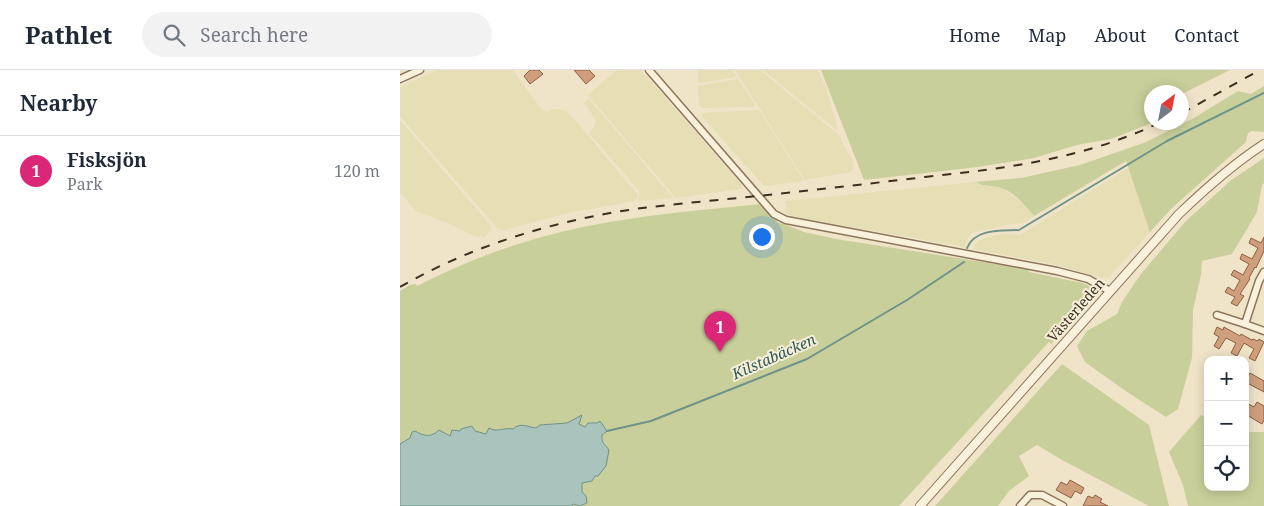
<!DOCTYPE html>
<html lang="en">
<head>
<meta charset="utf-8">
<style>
  body { margin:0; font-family:"Noto Serif",serif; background:#f2f2f3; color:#1f2937 }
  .controls { position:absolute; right:15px; bottom:15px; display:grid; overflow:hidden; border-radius:10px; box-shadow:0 2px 12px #0003 }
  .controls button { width:45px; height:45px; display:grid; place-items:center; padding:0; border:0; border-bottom:1px solid #e0e1e3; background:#fff; color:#1f2937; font:25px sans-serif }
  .compass { position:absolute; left:744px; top:15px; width:45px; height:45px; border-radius:50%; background:#fff; box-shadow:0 2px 12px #0003; rotate:32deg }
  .you { position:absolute; left:361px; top:166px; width:18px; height:18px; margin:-12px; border:4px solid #fff; border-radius:50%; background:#1a73e8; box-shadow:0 0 0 8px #1a73e833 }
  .badge { display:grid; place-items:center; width:32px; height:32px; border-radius:50%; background:#db2777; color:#fff; font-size:16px; font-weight:700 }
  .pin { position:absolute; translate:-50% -41px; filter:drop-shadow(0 1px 2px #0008) }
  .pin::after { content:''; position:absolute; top:26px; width:18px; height:15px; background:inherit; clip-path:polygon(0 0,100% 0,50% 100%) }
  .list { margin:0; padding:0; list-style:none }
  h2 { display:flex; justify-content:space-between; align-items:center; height:65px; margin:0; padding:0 20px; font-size:21px }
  h2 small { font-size:16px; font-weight:400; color:#747a83 }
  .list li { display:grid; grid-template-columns:32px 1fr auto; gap:15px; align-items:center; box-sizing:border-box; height:70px; padding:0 20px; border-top:1px solid #e0e1e3 }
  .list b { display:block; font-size:19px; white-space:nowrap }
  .list p { margin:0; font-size:16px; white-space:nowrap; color:#747a83 }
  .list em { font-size:16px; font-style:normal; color:#747a83 }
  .icon { flex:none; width:28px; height:28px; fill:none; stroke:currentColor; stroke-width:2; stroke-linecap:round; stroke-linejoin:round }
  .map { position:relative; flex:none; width:864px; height:436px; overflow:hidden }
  header { display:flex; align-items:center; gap:30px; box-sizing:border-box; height:70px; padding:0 25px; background:#fff; border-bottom:1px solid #e0e1e3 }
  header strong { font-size:24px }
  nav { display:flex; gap:28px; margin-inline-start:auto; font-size:18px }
  .search { width:350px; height:45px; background:#f2f2f3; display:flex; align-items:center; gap:12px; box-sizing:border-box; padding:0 18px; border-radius:28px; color:#747a83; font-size:19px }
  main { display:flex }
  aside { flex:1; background:#fff }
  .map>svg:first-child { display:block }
  .farmland { fill:#e6deb5 }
  .green { fill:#c9cf9b }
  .water { fill:#a9c4bc; stroke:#6f938a }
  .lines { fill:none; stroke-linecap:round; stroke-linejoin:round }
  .stream { stroke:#6f938a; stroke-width:2 }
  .building { fill:#cf9f7d; stroke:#8d5f41 }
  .minor-casing { stroke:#8d765c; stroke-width:9 }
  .tertiary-casing { stroke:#8d765c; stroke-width:10 }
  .minor { stroke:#faf1dc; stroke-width:6 }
  .tertiary { stroke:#faf1dc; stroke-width:8 }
  .rail { stroke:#3d2e20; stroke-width:2; stroke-dasharray:9 9; stroke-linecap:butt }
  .labels { text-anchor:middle; stroke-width:4; stroke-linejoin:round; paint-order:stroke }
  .street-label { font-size:14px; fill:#3d2e20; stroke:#f7eed8 }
  .water-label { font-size:15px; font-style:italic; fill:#2f5d5a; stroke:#f7eed8 }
</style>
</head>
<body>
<header>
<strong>Pathlet</strong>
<div class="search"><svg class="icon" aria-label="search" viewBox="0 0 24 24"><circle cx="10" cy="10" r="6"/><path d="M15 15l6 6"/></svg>Search here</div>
<nav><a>Home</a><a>Map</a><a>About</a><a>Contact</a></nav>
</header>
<main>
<aside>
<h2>Nearby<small></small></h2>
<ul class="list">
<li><span class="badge">1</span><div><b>Fisksjön</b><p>Park</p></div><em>120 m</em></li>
</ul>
</aside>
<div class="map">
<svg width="864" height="436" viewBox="0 0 864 436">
  <rect width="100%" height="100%" fill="#f0e4c8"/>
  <g class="farmland">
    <polygon points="37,0 113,0 142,40 147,42 154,39 160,39 166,41 175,50 238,125 235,131 168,143 104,160 97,158 0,46 0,17"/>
    <polygon points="217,0 241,0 341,114 341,119 276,128 188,25"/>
    <polygon points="298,0 332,0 337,7 301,13 298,12"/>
    <polygon points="335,0 360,0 440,66 444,76 453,91 454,97 451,102 405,110"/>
    <polygon points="363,0 417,0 426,17 438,61"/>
    <polygon points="338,9 355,35 354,37 303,38 299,36 298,16"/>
    <polygon points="189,29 273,128 238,131 240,122 189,63 194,57 196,50 184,33"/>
    <polygon points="359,40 404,111 367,116 363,115 301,45 303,43"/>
    <polygon points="0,50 91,156 91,161 84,167 76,167 50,154 16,141 0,122"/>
    <polygon points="728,98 750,162 709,207 703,208 658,195 573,179 577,171 588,167 605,164 620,165"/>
    <polygon points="575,112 580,115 602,118 625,134 634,146 623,153 606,155 572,163 568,168 565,177 401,148 382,142 387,138 385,131"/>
  </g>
  <g class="green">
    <polygon points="421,0 830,0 782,24 782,22 752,22 752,53 711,69 677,75 634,88 578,97 464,110"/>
    <path d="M864,16V62L852,61L848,63L846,72L771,139L750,162L726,91L634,146C626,136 615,122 601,118C592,115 583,117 575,112L621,108L680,95L746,72L792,49L838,21L851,24Z"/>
    <polygon points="864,88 864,113 862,115 857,142 832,184 802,191 801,205 793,240 792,288 778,339 766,347 730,324 685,292 677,276 687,261 717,244 722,232 741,204 785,152 830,111"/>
    <path d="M361,134L378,152L404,162L436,169L628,199L629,202L682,213L689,216L693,225L656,269L651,274L649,272L499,436H0V221L10,215L16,214L17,216C69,189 125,169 183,157C241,145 301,140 361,134Z"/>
    <polygon points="662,294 749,355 769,436 749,436 662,390 637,375 619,386 629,406 609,421 598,436 535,436"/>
    <polygon points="801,345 808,349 808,417 845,417 845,362 864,362 864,436 788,436 783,415 769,382"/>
  </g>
  <path class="water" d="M182,345L179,354L185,357L188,353H197L200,351L207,361L202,365C201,373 205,374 209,380L206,396L198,406H195L192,411L182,413V422L186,426L187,433L180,436L173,434L172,436H0V374L10,368L12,362L15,361C24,366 31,368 39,360L50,366L52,360L60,361L61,359L72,356L75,361L86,364L89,358C97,363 104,357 113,359C120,352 128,357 136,358L140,355L167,353Z"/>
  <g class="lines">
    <g class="stream">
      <path d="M567,178C575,158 602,161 619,160L767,71L864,23"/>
      <polyline points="207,361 251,351 407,289 507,230 564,192"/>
    </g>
  </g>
  <g class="building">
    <polygon points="130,0 139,0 143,4 130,14 124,6"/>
    <polygon points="174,0 189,0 195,6 186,14"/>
    <polygon points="864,167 864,181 856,198 855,197 849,208 850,209 840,224 844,226 837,236 831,233 835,227 825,222 828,217 834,221 840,210 831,205 834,200 843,205 849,194 840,189 842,184 852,189 858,178 849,173 851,168 861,173"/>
    <polygon points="817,257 823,260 824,257 840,266 841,264 852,270 853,269 858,271 859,269 864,272 855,291 849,288 854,279 844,273 837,286 831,283 836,273 826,268 819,279 814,276 819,267 814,264"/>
    <polygon points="850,303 864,311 864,322 849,314 845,321 845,304 848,306"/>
    <polygon points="845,332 854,337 857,332 864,336 864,350 862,354 845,344"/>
    <polygon points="670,410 684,418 681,424 675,421 671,428 656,420 661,412 667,415"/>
    <polygon points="695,425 702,429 700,432 708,436 683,436 688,426 693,428"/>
  </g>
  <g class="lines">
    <defs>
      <g id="minor">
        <polyline points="249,0 374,144 386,150 657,201 688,209 710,221"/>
        <polyline points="0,9 20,0"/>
        <polyline points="864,202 859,211 845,254 864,261"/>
        <polyline points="817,245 845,254"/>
        <polyline points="620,436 630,425 642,425 663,436"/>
      </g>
      <path id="tertiary" d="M520,436L779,144C805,119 833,94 864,74"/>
    </defs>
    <use href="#minor" class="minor-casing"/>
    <use href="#tertiary" class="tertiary-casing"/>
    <use href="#minor" class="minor"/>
    <use href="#tertiary" class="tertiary"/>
    <g class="rail">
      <polyline points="782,43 860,0"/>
      <path d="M0,217C71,176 153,151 235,139C272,134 310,131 348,127C407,121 466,114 525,107C608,98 684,89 761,52"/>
    </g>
  </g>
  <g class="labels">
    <g class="street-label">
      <text transform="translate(676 240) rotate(-49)" y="5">Västerleden</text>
    </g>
    <g class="water-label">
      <text transform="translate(374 287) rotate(-24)" y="5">Kilstabäcken</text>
    </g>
  </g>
</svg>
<div class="controls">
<button>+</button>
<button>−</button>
<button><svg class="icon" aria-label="locate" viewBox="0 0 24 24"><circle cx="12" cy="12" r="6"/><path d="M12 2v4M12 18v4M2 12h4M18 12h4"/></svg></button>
</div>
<svg class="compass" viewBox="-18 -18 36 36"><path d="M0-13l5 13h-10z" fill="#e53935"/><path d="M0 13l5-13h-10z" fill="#747a83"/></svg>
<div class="you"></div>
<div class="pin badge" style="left:320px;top:282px">1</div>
</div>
</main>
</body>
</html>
